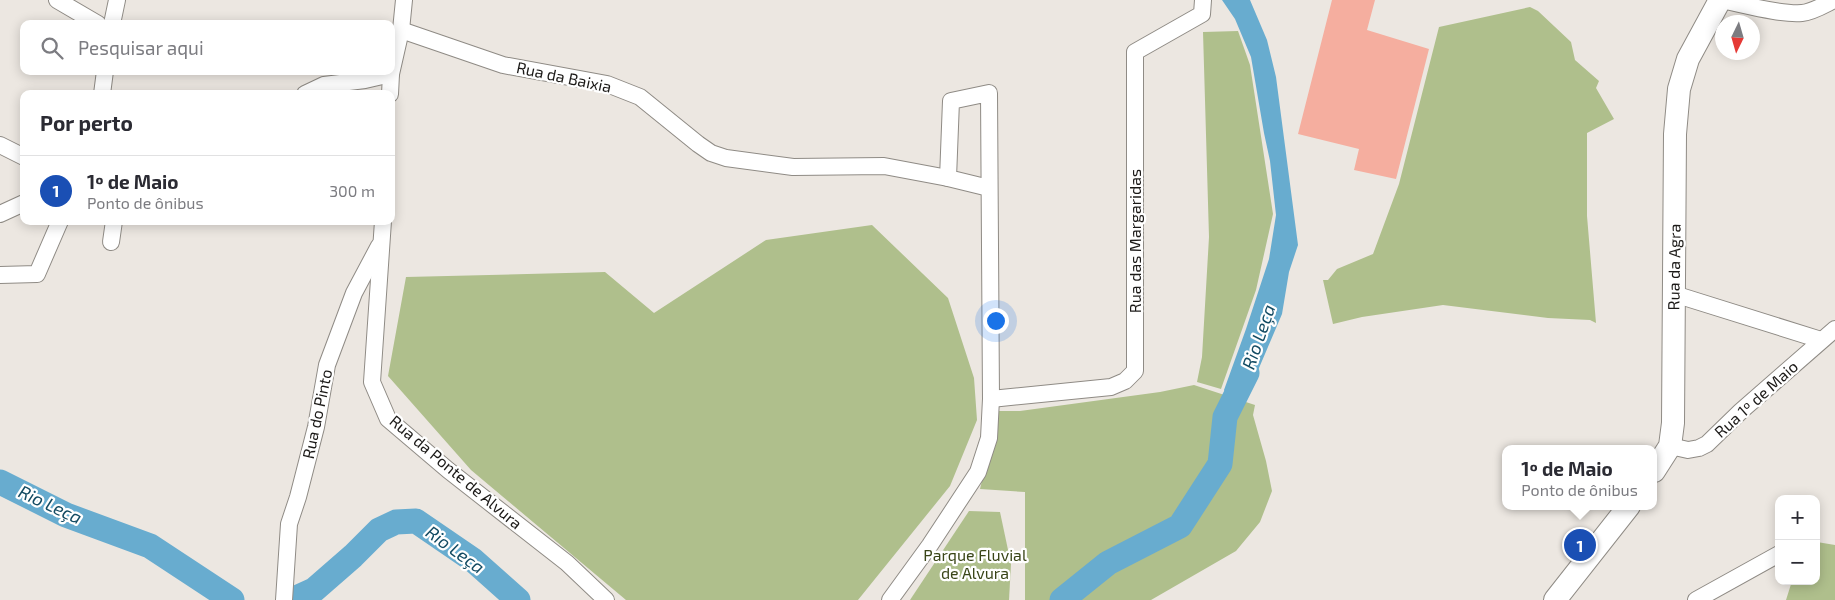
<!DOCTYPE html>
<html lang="pt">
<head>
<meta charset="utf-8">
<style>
  body { margin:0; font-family:"Exo 2",sans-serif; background:#f2f2f3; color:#2b2b33 }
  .controls { position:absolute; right:15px; bottom:15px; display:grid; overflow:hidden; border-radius:10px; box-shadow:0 2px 12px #0003 }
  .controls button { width:45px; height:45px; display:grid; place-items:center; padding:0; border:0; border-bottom:1px solid #e1e1e2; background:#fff; color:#2b2b33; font:25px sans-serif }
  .compass { position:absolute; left:1715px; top:15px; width:45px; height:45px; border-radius:50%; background:#fff; box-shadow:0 2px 12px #0003; rotate:185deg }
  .you { position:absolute; left:995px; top:320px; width:18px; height:18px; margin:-12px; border:4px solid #fff; border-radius:50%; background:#1a73e8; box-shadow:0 0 0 8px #1a73e833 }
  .badge { display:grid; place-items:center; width:32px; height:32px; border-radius:50%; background:#0f766e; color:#fff; font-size:16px; font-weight:700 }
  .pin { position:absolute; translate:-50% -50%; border:2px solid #fff; box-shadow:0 1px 5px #0006 }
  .popup { position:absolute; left:1502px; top:445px; width:155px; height:65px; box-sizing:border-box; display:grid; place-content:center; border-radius:10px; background:#fff; filter:drop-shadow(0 1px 4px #0005); font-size:16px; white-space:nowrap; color:#7c7c81 }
  .popup b { font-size:19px; color:#2b2b33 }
  .popup::after { content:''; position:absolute; left:50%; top:100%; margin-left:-10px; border:10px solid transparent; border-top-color:#fff }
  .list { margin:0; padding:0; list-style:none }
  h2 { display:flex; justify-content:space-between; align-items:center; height:65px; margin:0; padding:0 20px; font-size:21px }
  h2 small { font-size:16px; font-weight:400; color:#7c7c81 }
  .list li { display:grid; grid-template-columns:32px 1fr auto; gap:15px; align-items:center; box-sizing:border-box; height:70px; padding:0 20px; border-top:1px solid #e1e1e2 }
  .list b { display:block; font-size:19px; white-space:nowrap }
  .list p { margin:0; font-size:16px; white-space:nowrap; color:#7c7c81 }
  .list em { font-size:16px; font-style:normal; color:#7c7c81 }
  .icon { flex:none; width:28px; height:28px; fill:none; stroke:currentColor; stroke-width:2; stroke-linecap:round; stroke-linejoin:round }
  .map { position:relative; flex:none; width:1835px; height:600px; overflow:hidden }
  .search { position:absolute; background:#fff; box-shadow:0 2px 12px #0003; left:20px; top:20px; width:375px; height:55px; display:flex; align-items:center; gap:12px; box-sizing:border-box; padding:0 18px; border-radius:10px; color:#7c7c81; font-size:19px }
  .panel { position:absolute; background:#fff; box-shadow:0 2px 12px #0003; left:20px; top:90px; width:375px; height:135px; border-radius:10px }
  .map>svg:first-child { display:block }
  .green { fill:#afbf8c }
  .water { fill:#68accf }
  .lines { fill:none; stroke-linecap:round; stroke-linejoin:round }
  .river { stroke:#68accf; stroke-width:25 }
  .building { fill:#f5ae9f }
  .street-casing { stroke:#8f8b85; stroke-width:18 }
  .secondary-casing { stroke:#8f8b85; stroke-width:24 }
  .street { stroke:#fff; stroke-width:16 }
  .secondary { stroke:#fff; stroke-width:22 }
  .labels { text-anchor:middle; stroke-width:4.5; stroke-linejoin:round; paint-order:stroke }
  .street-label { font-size:16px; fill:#1b1917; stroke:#fff }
  .park-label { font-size:16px; fill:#394517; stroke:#fff }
  .water-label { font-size:18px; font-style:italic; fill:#134b63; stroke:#fff }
</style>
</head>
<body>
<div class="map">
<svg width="1835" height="600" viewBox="0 0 1835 600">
  <rect width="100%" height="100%" fill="#ece7e1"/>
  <g class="green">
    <polygon points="1530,7 1538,11 1571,42 1575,60 1599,81 1596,88 1614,119 1587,133 1587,216 1596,323 1590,320 1548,318 1443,305 1362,317 1333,324 1323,280 1328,280 1337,269 1373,254 1399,184 1439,27"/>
    <polygon points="1238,31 1250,65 1273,214 1256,290 1221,389 1197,382 1202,357 1209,237 1203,32"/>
    <polygon points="872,225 948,298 974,378 977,420 950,486 858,600 626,600 471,470 388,376 406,277 605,272 654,313 766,240"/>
    <polygon points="1194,385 1255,405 1253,415 1266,461 1272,491 1260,522 1236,551 1151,600 1025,600 1025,492 980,489 992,440 995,411 1020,411 1160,392"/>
    <polygon points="969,511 1000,512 1011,564 1009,600 910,600"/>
    <polygon points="1817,542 1835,545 1835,600 1786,600 1792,581 1816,581"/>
  </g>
  <polygon class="water" points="1222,0 1250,0 1267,40 1276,77 1298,245 1289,272 1282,314 1253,382 1237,413 1224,390 1246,329 1269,259 1276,215 1270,161 1264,133 1251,57 1235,19"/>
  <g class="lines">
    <g class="river">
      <polyline points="0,482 66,515 150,546 232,600"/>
      <polyline points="292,600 314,590 353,556 379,530 396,522 416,521 473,560 518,600"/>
      <polyline points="1062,600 1108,563 1180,526 1220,464 1225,417 1247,373"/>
    </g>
  </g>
  <polygon class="building" points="1332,0 1375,0 1367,30 1429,49 1396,179 1354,170 1359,149 1298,134"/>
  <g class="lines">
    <defs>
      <g id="street">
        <polyline points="57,0 98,24"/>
        <path d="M1720,0C1742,4 1780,15 1802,13C1813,12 1824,5 1834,0"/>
        <polyline points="112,24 117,0"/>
        <polyline points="401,30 503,65 607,84 640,97 698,144 711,153 726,158 793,167 884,166 948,178"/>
        <polyline points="102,94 105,71"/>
        <polyline points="305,94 324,85 365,80 391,74"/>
        <polyline points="390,94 391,74 401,30 404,0"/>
        <polyline points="0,145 24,157"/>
        <polyline points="0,214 24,203"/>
        <polyline points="383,221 372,382 388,419 448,470 567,563 606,600"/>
        <polyline points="111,242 114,221"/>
        <polyline points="0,275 37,274 60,221"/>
        <polyline points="1674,294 1821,340"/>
        <polyline points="991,399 1111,387 1125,381 1135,371 1135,52 1202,14 1203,0"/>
        <polyline points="1670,446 1688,450 1699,448 1707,444 1741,411 1835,329"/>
        <polyline points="284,600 289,524 298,497 316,427 327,365 354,293 379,246"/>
        <polyline points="890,600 930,545 978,472 989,438 991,399 989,93 951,101 948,178 989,188"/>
        <polyline points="1696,600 1779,554"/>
      </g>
      <g id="secondary">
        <polyline points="1654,471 1670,446 1673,423 1675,134 1679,89 1688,59 1720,0"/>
        <polyline points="1555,600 1629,506"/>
      </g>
    </defs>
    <use href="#street" class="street-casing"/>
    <use href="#secondary" class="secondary-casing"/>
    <use href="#street" class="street"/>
    <use href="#secondary" class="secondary"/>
  </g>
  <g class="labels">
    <g class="street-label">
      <text transform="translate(564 77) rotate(12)" y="6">Rua da Baixia</text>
      <text transform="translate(1135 241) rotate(-90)" y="6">Rua das Margaridas</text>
      <text transform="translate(1674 267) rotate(-89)" y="6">Rua da Agra</text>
      <text transform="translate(1756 399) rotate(-42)" y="6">Rua 1º de Maio</text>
      <text transform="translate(317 414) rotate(-78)" y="6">Rua do Pinto</text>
      <text transform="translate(456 472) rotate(40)" y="6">Rua da Ponte de Alvura</text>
    </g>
    <g class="park-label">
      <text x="975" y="561">Parque Fluvial<tspan x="975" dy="18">de Alvura</tspan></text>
    </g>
    <g class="water-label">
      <text transform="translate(1259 337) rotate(-71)" y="6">Rio Leça</text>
      <text transform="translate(50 505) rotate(25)" y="6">Rio Leça</text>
      <text transform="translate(455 550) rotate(36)" y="6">Rio Leça</text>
    </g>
  </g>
</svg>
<div class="controls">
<button>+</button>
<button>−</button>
</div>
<svg class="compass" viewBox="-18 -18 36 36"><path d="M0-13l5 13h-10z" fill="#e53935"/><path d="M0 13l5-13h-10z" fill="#7c7c81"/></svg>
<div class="you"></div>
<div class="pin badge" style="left:1580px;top:545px;background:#1a4fb4">1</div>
<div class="popup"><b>1º de Maio</b>Ponto de ônibus</div>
<div class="search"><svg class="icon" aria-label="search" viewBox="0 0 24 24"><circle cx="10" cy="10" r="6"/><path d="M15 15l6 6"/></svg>Pesquisar aqui</div>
<section class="panel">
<h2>Por perto<small></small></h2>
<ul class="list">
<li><span class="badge" style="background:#1a4fb4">1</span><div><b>1º de Maio</b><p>Ponto de ônibus</p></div><em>300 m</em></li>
</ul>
</section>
</div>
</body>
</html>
